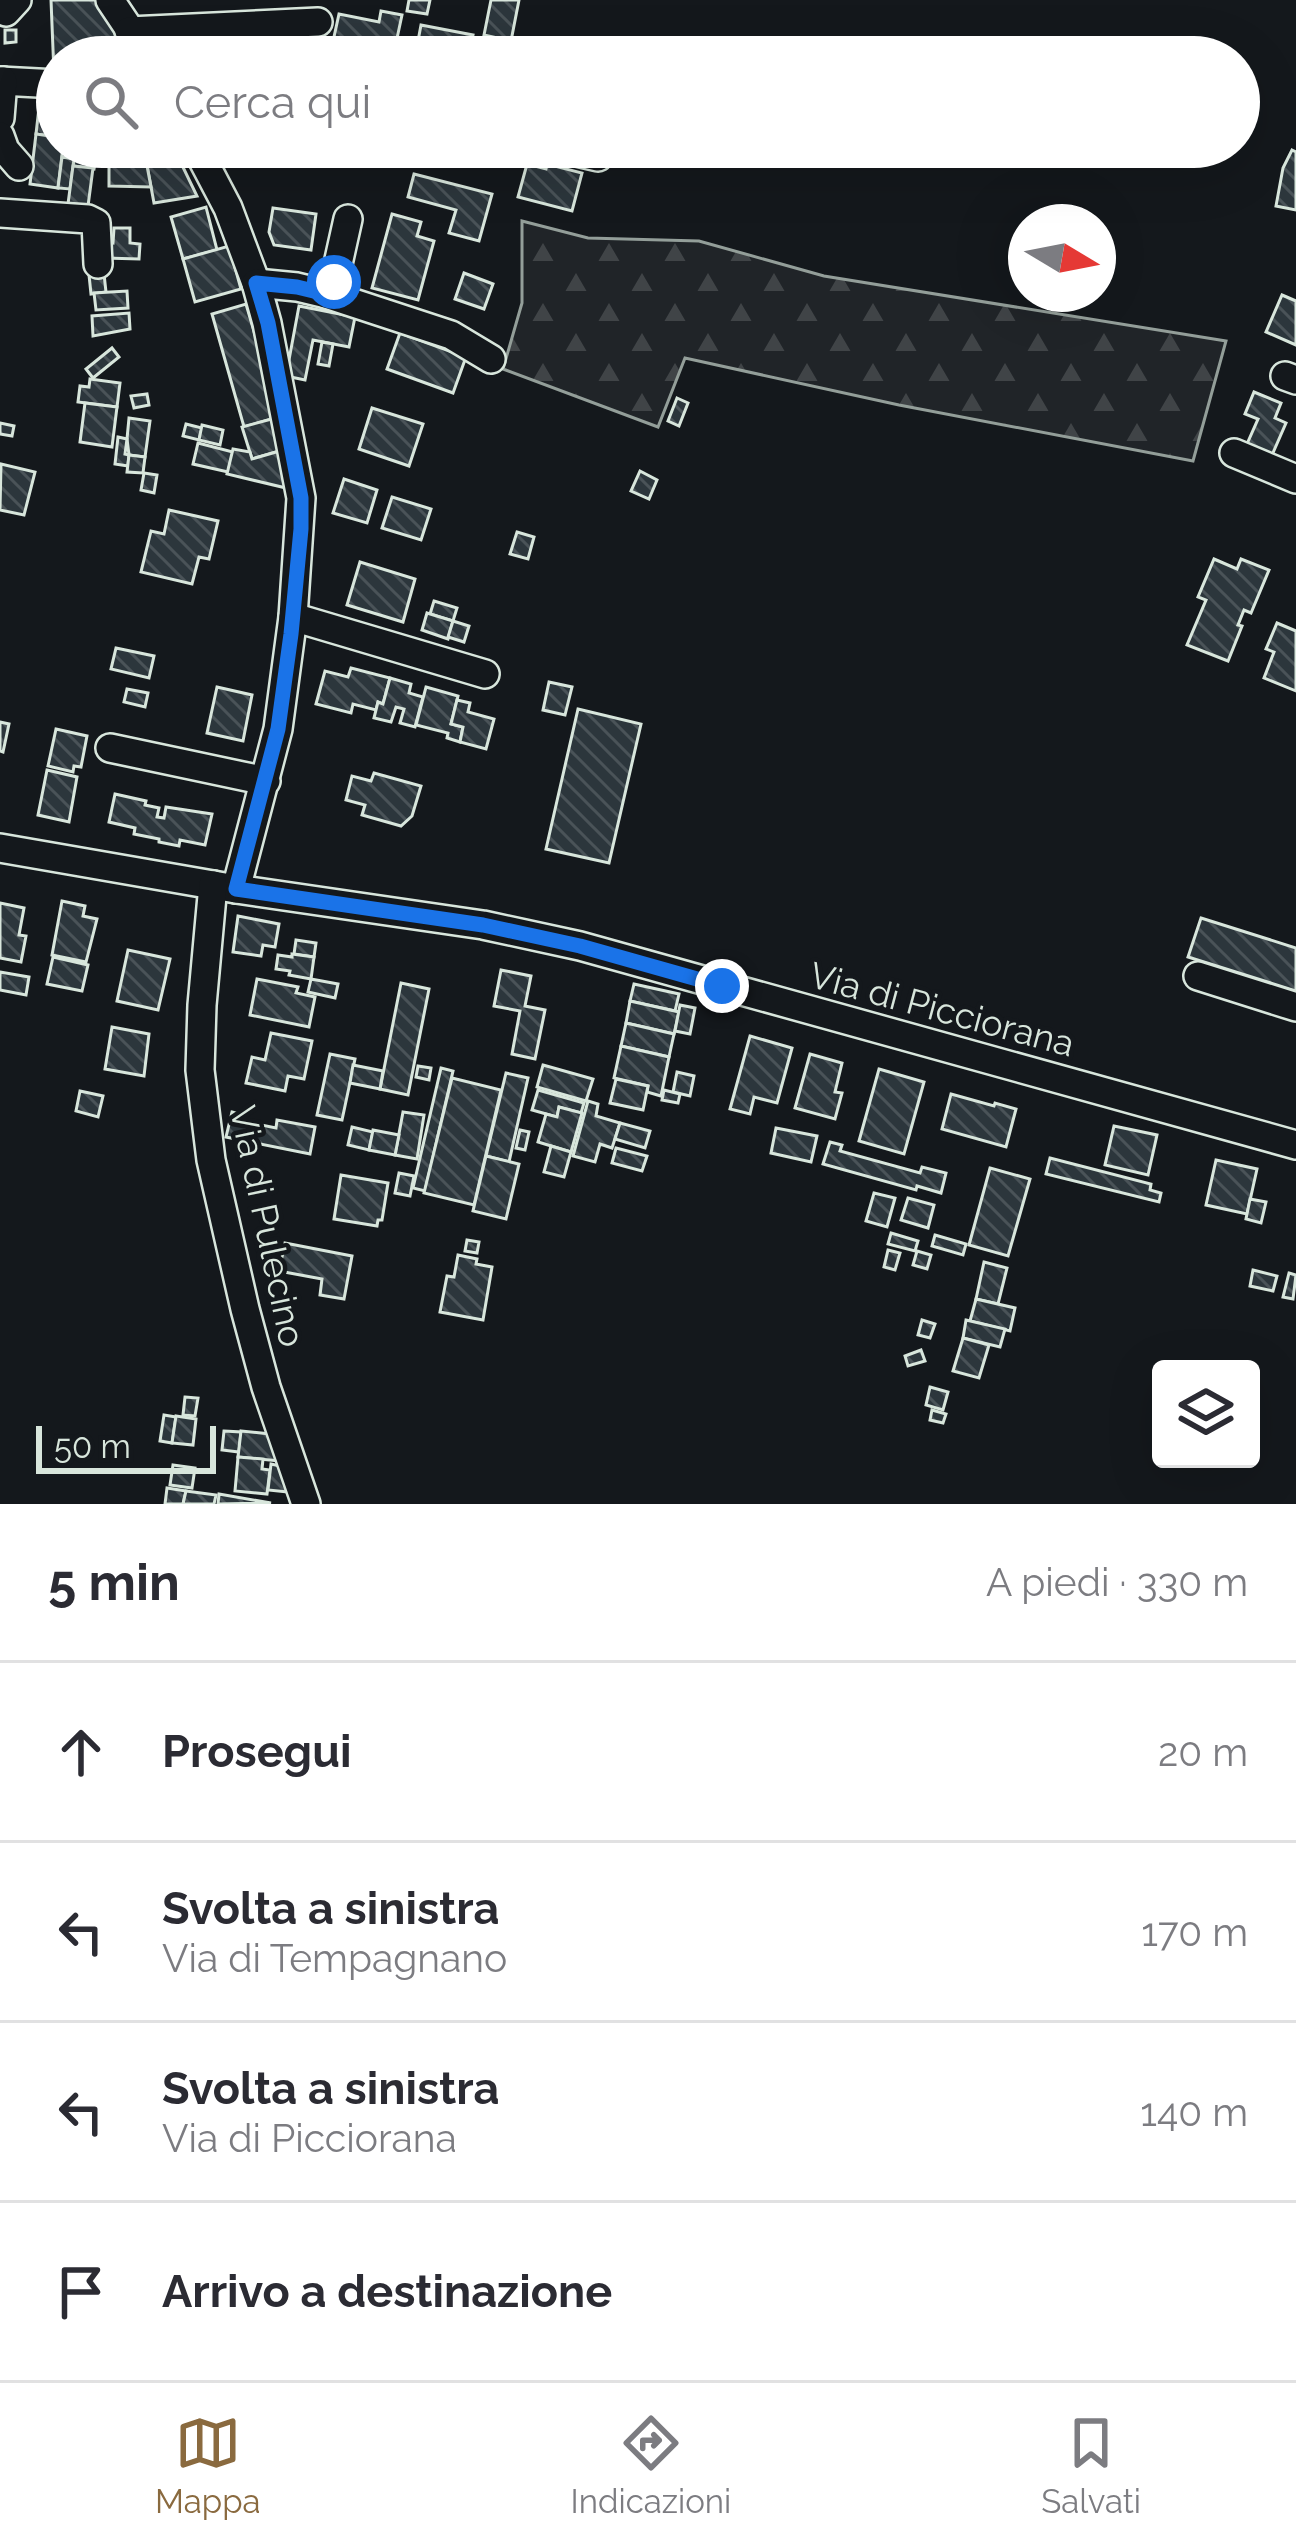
<!DOCTYPE html>
<html lang="it">
<head>
<meta charset="utf-8">
<style>
  body { margin:0; font-family:Raleway,sans-serif; background:#f7f7f7; color:#2b2b33 }
  .controls { position:absolute; right:36px; bottom:36px; display:grid; overflow:hidden; border-radius:12px; box-shadow:0 12px 48px #0002 }
  .controls button { width:108px; height:108px; display:grid; place-items:center; padding:0; border:0; border-bottom:3px solid #e1e1e2; background:#fff; color:#2b2b33; font:60px sans-serif }
  .compass { position:absolute; left:1008px; top:204px; width:108px; height:108px; border-radius:50%; background:#fff; box-shadow:0 12px 48px #0002; rotate:100deg }
  .scale { position:absolute; left:36px; bottom:30px; width:180px; box-sizing:border-box; padding-left:12px; border:6px solid #d8e6dc; border-top:0; font-size:33px; line-height:42px; white-space:nowrap; color:#d8e6dc; -webkit-text-stroke:9px #14181c; paint-order:stroke }
  .stop { position:absolute; width:36px; height:36px; margin:-27px; border:9px solid #1a73e8; border-radius:50%; background:#fff }
  .stop.end { background:#1a73e8; border-color:#fff; box-shadow:0 3px 12px #0008 }
  .list { margin:0; padding:0; list-style:none }
  h2 { display:flex; justify-content:space-between; align-items:center; height:156px; margin:0; padding:0 48px; font-size:51px }
  h2 small { font-size:39px; font-weight:400; color:#7c7c81 }
  .list li { display:grid; grid-template-columns:78px 1fr auto; gap:36px; align-items:center; box-sizing:border-box; height:180px; padding:0 48px; border-top:3px solid #e1e1e2 }
  .list b { display:block; font-size:45px; white-space:nowrap }
  .list p { margin:0; font-size:39px; white-space:nowrap; color:#7c7c81 }
  .list em { font-size:39px; font-style:normal; color:#7c7c81 }
  .icon { flex:none; width:66px; height:66px; fill:none; stroke:currentColor; stroke-width:2; stroke-linecap:round; stroke-linejoin:round }
  .map { position:relative; flex:none; width:1296px; height:1504px; overflow:hidden }
  .search { position:absolute; background:#fff; box-shadow:0 12px 48px #0002; left:36px; right:36px; top:36px; height:132px; display:flex; align-items:center; gap:30px; box-sizing:border-box; padding:0 42px; border-radius:66px; color:#7c7c81; font-size:45px }
  .sheet { height:876px; background:#fff }
  nav { display:flex; justify-content:space-around; align-items:center; box-sizing:border-box; height:168px; border-top:3px solid #e1e1e2; background:#fff; font-size:33px; color:#7c7c81 }
  nav a { display:grid; justify-items:center; gap:6px }
  nav .on { color:#8a6a3f }
  .map>svg:first-child { display:block }
  .forest { fill:url(#forest-firs); stroke:#939e99; stroke-width:3 }
  .building { fill:url(#building-back-hatch); stroke:#d8e6dc; stroke-width:3 }
  .lines { fill:none; stroke-linecap:round; stroke-linejoin:round }
  .minor-casing { stroke:#d8e6dc; stroke-width:32 }
  .minor { stroke:#14181c; stroke-width:27 }
  .route { stroke:#1a73e8; stroke-width:15 }
  .labels { text-anchor:middle; stroke-width:9; stroke-linejoin:round; paint-order:stroke }
  .street-label { font-size:36px; fill:#d8e6dc; stroke:#14181c }
</style>
</head>
<body>
<div class="map">
<svg width="1296" height="1504" viewBox="0 0 1296 1504">
  <defs>
    <pattern id="forest-firs" width="22" height="20" patternUnits="userSpaceOnUse" patternTransform="scale(3)"><rect width="22" height="20" fill="#202428"/><path d="M5 1l3.5 6h-7zM16 11l3.5 6h-7z" fill="#404447"/></pattern>
    <pattern id="building-back-hatch" width="6" height="6" patternUnits="userSpaceOnUse" patternTransform="scale(3)"><rect width="6" height="6" fill="#2c363c"/><path d="M-1 5l2 2M0 0l6 6M5-1l2 2" fill="none" stroke="#4a5358"/></pattern>
  </defs>
  <rect width="100%" height="100%" fill="#14181c"/>
  <polygon class="forest" points="522,221 588,238 699,241 824,276 1226,341 1193,461 899,405 685,358 658,427 503,369 522,303"/>
  <g class="building">
    <polygon points="51,0 101,0 128,53 57,57 57,74 54,74"/>
    <polygon points="409,0 430,0 427,14 407,11"/>
    <polygon points="491,0 519,0 511,41 484,35"/>
    <polygon points="381,11 402,15 393,57 372,57 373,54 332,46 339,14 379,22"/>
    <polygon points="421,25 473,35 468,57 415,57"/>
    <polygon points="5,30 16,30 16,42 5,43"/>
    <polygon points="543,46 574,52 573,57 541,57"/>
    <polygon points="41,90 57,92 57,137 36,134"/>
    <polygon points="36,134 57,137 57,147 63,147 58,188 30,184"/>
    <polygon points="401,147 452,147 449,157"/>
    <polygon points="1292,150 1296,152 1296,210 1276,206 1283,168"/>
    <polygon points="75,154 96,157 94,169 73,166"/>
    <polygon points="62,157 74,159 70,189 58,188"/>
    <polygon points="180,161 197,196 154,203 147,165"/>
    <polygon points="527,164 546,169 547,164 582,173 572,211 518,197"/>
    <polygon points="109,165 147,166 151,187 109,186"/>
    <polygon points="73,166 93,168 88,206 68,204"/>
    <polygon points="414,174 492,194 479,241 449,233 456,210 408,197"/>
    <polygon points="206,207 217,250 183,259 171,217"/>
    <polygon points="273,208 316,214 311,250 274,245 269,232"/>
    <polygon points="392,214 421,222 417,236 434,241 418,300 372,288"/>
    <polygon points="114,228 130,228 130,243 140,244 139,259 105,258 106,242 113,243"/>
    <polygon points="229,246 241,289 195,302 183,259"/>
    <polygon points="464,273 493,284 484,309 455,299"/>
    <polygon points="104,274 106,292 91,294 89,275"/>
    <polygon points="127,291 128,308 96,310 94,293"/>
    <polygon points="1282,295 1296,301 1296,345 1266,332"/>
    <polygon points="246,304 279,417 244,427 212,314"/>
    <polygon points="299,306 355,317 349,347 313,340 305,380 286,376"/>
    <polygon points="129,313 130,329 93,336 92,316"/>
    <polygon points="400,333 466,357 453,393 387,369"/>
    <polygon points="322,342 333,344 329,366 318,364"/>
    <polygon points="112,348 119,357 93,378 86,369"/>
    <polygon points="90,379 120,383 117,407 78,402 80,386 89,387"/>
    <polygon points="1254,392 1281,403 1275,418 1286,423 1272,455 1247,444 1258,419 1245,414"/>
    <polygon points="147,394 149,405 134,408 131,396"/>
    <polygon points="677,398 688,403 679,426 668,421"/>
    <polygon points="85,403 117,407 112,447 80,442"/>
    <polygon points="372,408 423,424 409,466 359,449"/>
    <polygon points="279,417 283,450 252,459 242,427"/>
    <polygon points="129,418 150,421 145,457 129,455 127,439"/>
    <polygon points="0,423 14,426 12,436 0,434"/>
    <polygon points="186,424 202,428 199,440 183,436"/>
    <polygon points="202,425 223,430 220,445 199,440"/>
    <polygon points="118,437 127,439 125,454 129,455 128,466 115,464"/>
    <polygon points="198,443 233,452 228,472 193,464"/>
    <polygon points="233,449 250,452 252,459 283,450 286,488 227,474"/>
    <polygon points="129,455 145,457 143,473 127,472"/>
    <polygon points="1,464 35,472 24,515 0,510"/>
    <polygon points="640,471 657,480 649,499 631,491"/>
    <polygon points="144,473 157,475 154,493 141,490"/>
    <polygon points="344,479 377,490 367,523 333,513"/>
    <polygon points="392,497 431,509 421,540 382,528"/>
    <polygon points="169,510 218,521 209,559 199,557 192,584 141,572 151,531 164,534"/>
    <polygon points="517,532 534,537 528,559 510,554"/>
    <polygon points="1214,559 1237,569 1241,559 1269,570 1251,613 1244,610 1238,625 1242,626 1228,661 1187,645 1206,600 1198,597"/>
    <polygon points="360,562 415,579 403,622 347,605"/>
    <polygon points="434,601 457,608 453,621 430,614"/>
    <polygon points="427,613 453,621 448,639 422,630"/>
    <polygon points="453,621 469,626 464,642 448,637"/>
    <polygon points="1277,623 1296,631 1296,691 1264,678 1274,652 1266,649"/>
    <polygon points="116,648 154,656 149,678 111,669"/>
    <polygon points="351,668 390,678 383,704 378,702 376,710 353,704 351,713 316,704 325,671 348,677"/>
    <polygon points="390,678 411,684 409,693 423,697 415,727 400,723 404,709 396,707 391,722 374,718 378,702 383,704"/>
    <polygon points="549,682 572,687 565,715 543,710"/>
    <polygon points="217,687 252,695 243,741 207,733"/>
    <polygon points="426,687 458,696 451,724 463,727 460,742 447,738 448,733 416,725"/>
    <polygon points="127,689 148,693 145,707 124,702"/>
    <polygon points="457,700 470,703 468,712 494,719 486,749 460,742 463,727 451,724"/>
    <polygon points="578,709 641,724 609,863 546,849"/>
    <polygon points="0,722 9,724 3,752 0,751"/>
    <polygon points="56,729 87,736 81,767 74,766 73,772 48,766"/>
    <polygon points="47,770 77,777 69,822 38,815"/>
    <polygon points="374,773 421,786 412,816 401,826 362,815 365,805 346,800 352,776 371,781"/>
    <polygon points="115,794 146,801 145,805 159,808 157,817 164,818 166,807 212,814 205,845 180,840 179,846 159,842 159,839 134,834 135,828 109,822"/>
    <polygon points="62,901 85,906 83,916 97,919 86,962 52,955"/>
    <polygon points="0,903 24,908 19,935 26,936 21,962 0,958"/>
    <polygon points="238,916 279,924 275,947 263,945 261,956 233,952"/>
    <polygon points="1201,918 1296,948 1296,991 1188,957"/>
    <polygon points="296,940 316,943 314,957 294,954"/>
    <polygon points="128,950 170,959 158,1010 117,1001"/>
    <polygon points="292,954 314,957 311,979 289,975 290,971 276,969 278,955 292,957"/>
    <polygon points="53,957 88,965 82,991 47,984"/>
    <polygon points="501,970 531,976 525,1006 545,1010 535,1059 512,1054 520,1011 494,1006"/>
    <polygon points="0,972 29,977 26,995 0,990"/>
    <polygon points="257,979 298,987 296,993 315,997 309,1027 250,1015"/>
    <polygon points="311,979 338,984 335,998 308,992"/>
    <polygon points="401,983 429,989 408,1095 380,1089"/>
    <polygon points="634,984 679,994 675,1011 630,1001"/>
    <polygon points="630,1001 679,1012 674,1034 626,1023"/>
    <polygon points="680,1005 695,1008 690,1034 675,1031"/>
    <polygon points="626,1023 674,1034 669,1057 621,1046"/>
    <polygon points="112,1027 149,1034 144,1076 105,1069"/>
    <polygon points="271,1033 312,1041 304,1079 288,1076 285,1091 246,1083 252,1057 265,1060"/>
    <polygon points="750,1036 792,1048 777,1103 754,1097 750,1114 730,1109"/>
    <polygon points="621,1046 669,1057 661,1096 647,1092 648,1086 614,1078"/>
    <polygon points="330,1054 355,1059 342,1120 317,1115"/>
    <polygon points="810,1054 842,1063 835,1092 842,1093 835,1119 795,1108"/>
    <polygon points="353,1065 383,1071 380,1089 350,1083"/>
    <polygon points="543,1065 593,1079 586,1101 537,1087"/>
    <polygon points="418,1066 431,1068 429,1080 416,1077"/>
    <polygon points="441,1068 453,1071 425,1191 413,1188"/>
    <polygon points="879,1069 924,1082 904,1154 859,1141"/>
    <polygon points="677,1072 694,1076 690,1096 673,1092"/>
    <polygon points="506,1073 528,1078 509,1162 486,1156"/>
    <polygon points="452,1078 501,1090 474,1205 424,1193"/>
    <polygon points="616,1079 648,1086 643,1110 610,1103"/>
    <polygon points="538,1090 584,1103 581,1113 559,1107 557,1117 532,1110"/>
    <polygon points="664,1090 680,1094 678,1103 662,1100"/>
    <polygon points="80,1091 103,1096 98,1117 76,1111"/>
    <polygon points="951,1094 994,1106 995,1103 1016,1109 1006,1147 942,1129"/>
    <polygon points="588,1101 598,1104 596,1116 620,1123 612,1148 600,1144 595,1162 573,1156"/>
    <polygon points="559,1107 582,1113 571,1152 538,1142 546,1114 557,1117"/>
    <polygon points="232,1112 243,1115 242,1121 276,1128 277,1120 315,1127 310,1154 226,1137"/>
    <polygon points="403,1112 424,1115 417,1159 395,1155"/>
    <polygon points="620,1123 650,1131 645,1148 615,1139"/>
    <polygon points="1114,1126 1157,1135 1148,1175 1105,1165"/>
    <polygon points="352,1127 373,1132 369,1150 348,1145"/>
    <polygon points="776,1128 817,1136 811,1162 771,1153"/>
    <polygon points="373,1130 399,1135 395,1155 369,1150"/>
    <polygon points="520,1130 529,1132 525,1150 516,1148"/>
    <polygon points="830,1142 842,1145 840,1151 920,1173 922,1167 946,1173 941,1193 917,1186 916,1190 823,1164"/>
    <polygon points="551,1146 571,1152 564,1177 544,1172"/>
    <polygon points="616,1148 647,1156 642,1171 612,1163"/>
    <polygon points="486,1156 519,1164 506,1219 473,1211"/>
    <polygon points="1050,1158 1151,1184 1150,1190 1161,1193 1159,1202 1046,1174"/>
    <polygon points="1216,1160 1257,1169 1247,1214 1206,1205"/>
    <polygon points="990,1168 1030,1179 1008,1256 969,1245"/>
    <polygon points="399,1173 414,1176 410,1196 395,1193"/>
    <polygon points="341,1175 388,1183 382,1220 378,1220 377,1226 334,1219"/>
    <polygon points="874,1193 895,1198 887,1227 866,1221"/>
    <polygon points="908,1198 934,1205 928,1228 901,1220"/>
    <polygon points="1250,1199 1266,1202 1261,1223 1246,1219"/>
    <polygon points="891,1233 918,1241 915,1251 888,1244"/>
    <polygon points="935,1235 966,1244 963,1255 932,1246"/>
    <polygon points="467,1240 479,1242 477,1253 465,1251"/>
    <polygon points="285,1243 352,1256 344,1299 320,1295 322,1279 279,1271"/>
    <polygon points="888,1250 900,1253 895,1270 884,1267"/>
    <polygon points="917,1251 931,1255 927,1269 913,1265"/>
    <polygon points="458,1255 477,1259 476,1264 492,1267 483,1320 440,1312 447,1276 454,1277"/>
    <polygon points="984,1262 1007,1268 998,1304 976,1299"/>
    <polygon points="1253,1270 1277,1276 1273,1291 1250,1286"/>
    <polygon points="1289,1273 1296,1275 1293,1299 1283,1297"/>
    <polygon points="976,1299 1015,1308 1010,1331 970,1321"/>
    <polygon points="922,1320 935,1324 930,1338 918,1335"/>
    <polygon points="966,1320 1005,1329 1000,1347 963,1338"/>
    <polygon points="963,1338 989,1345 979,1378 953,1371"/>
    <polygon points="921,1350 925,1361 908,1366 905,1356"/>
    <polygon points="930,1387 948,1392 943,1410 926,1405"/>
    <polygon points="185,1397 198,1398 195,1416 183,1415"/>
    <polygon points="932,1410 946,1414 943,1423 930,1420"/>
    <polygon points="164,1415 176,1417 172,1443 160,1441"/>
    <polygon points="176,1416 196,1419 193,1445 172,1443"/>
    <polygon points="224,1431 241,1432 239,1452 222,1450"/>
    <polygon points="241,1431 270,1434 280,1461 238,1457"/>
    <polygon points="238,1457 263,1459 262,1469 270,1470 267,1494 235,1491"/>
    <polygon points="271,1464 280,1466 288,1492 268,1490"/>
    <polygon points="173,1465 195,1468 192,1488 170,1485"/>
    <polygon points="167,1488 186,1491 183,1504 165,1504"/>
    <polygon points="186,1491 216,1495 214,1504 183,1504"/>
    <polygon points="219,1494 271,1503 218,1504"/>
  </g>
  <g class="lines">
    <defs>
      <g id="minor">
        <polyline points="110,0 148,57"/>
        <polyline points="0,7 6,12 17,0"/>
        <polyline points="129,31 318,22"/>
        <polyline points="0,81 57,84"/>
        <polyline points="0,118 3,81"/>
        <polyline points="0,136 5,150 19,166"/>
        <polyline points="196,147 228,208 256,283 267,323 301,498 293,617 278,729 236,889"/>
        <polyline points="554,147 598,157"/>
        <polyline points="0,213 88,219 96,223 98,264"/>
        <polyline points="256,283 297,287 326,294 451,335 491,359"/>
        <polyline points="326,294 334,282 348,219"/>
        <polyline points="1285,376 1296,380"/>
        <polyline points="1234,453 1296,479"/>
        <polyline points="293,617 485,674"/>
        <polyline points="110,748 266,781"/>
        <polyline points="0,848 236,889 483,925 580,946 1296,1145"/>
        <polyline points="213,885 202,1005 200,1070 211,1160 245,1309 266,1387 306,1504"/>
        <polyline points="1198,976 1296,1007"/>
      </g>
    </defs>
    <use href="#minor" class="minor-casing"/>
    <use href="#minor" class="minor"/>
  </g>
  <g class="lines">
    <polyline class="route" points="334,282 326,294 297,287 256,283 268,323 301,498 301,529 291,634 278,729 236,889 483,925 580,946 722,986"/>
  </g>
  <g class="labels">
    <g class="street-label">
      <text transform="translate(942 1009) rotate(15)" y="13">Via di Picciorana</text>
      <text transform="translate(268 1226) rotate(78)" y="13">Via di Pulecino</text>
    </g>
  </g>
</svg>
<div class="controls">
<button><svg class="icon" aria-label="layers" viewBox="0 0 24 24"><path d="M12 4l9 5-9 5-9-5zM3 14l9 5 9-5"/></svg></button>
</div>
<svg class="compass" viewBox="-18 -18 36 36"><path d="M0-13l5 13h-10z" fill="#e53935"/><path d="M0 13l5-13h-10z" fill="#7c7c81"/></svg>
<div class="scale">50 m</div>
<div class="stop" style="left:334px;top:282px"></div>
<div class="stop end" style="left:722px;top:986px"></div>
<div class="search"><svg class="icon" aria-label="search" viewBox="0 0 24 24"><circle cx="10" cy="10" r="6"/><path d="M15 15l6 6"/></svg>Cerca qui</div>
</div>
<section class="sheet">
<h2>5 min<small>A piedi · 330 m</small></h2>
<ul class="list">
<li><svg class="icon" aria-label="ahead" viewBox="0 0 24 24"><path d="M12 20V5M6 11l6-6 6 6"/></svg><div><b>Prosegui</b></div><em>20 m</em></li>
<li><svg class="icon" aria-label="left" viewBox="0 0 24 24"><path d="M17 20v-9H6M10 6l-5 5 5 5"/></svg><div><b>Svolta a sinistra</b><p>Via di Tempagnano</p></div><em>170 m</em></li>
<li><svg class="icon" aria-label="left" viewBox="0 0 24 24"><path d="M17 20v-9H6M10 6l-5 5 5 5"/></svg><div><b>Svolta a sinistra</b><p>Via di Picciorana</p></div><em>140 m</em></li>
<li><svg class="icon" aria-label="arrive" viewBox="0 0 24 24"><path d="M6 21V4h12l-3 4 3 4H6"/></svg><div><b>Arrivo a destinazione</b></div></li>
</ul>
</section>
<nav>
<a class="on"><svg class="icon" aria-label="map" viewBox="0 0 24 24"><path d="M3 6l6-2 6 2 6-2v14l-6 2-6-2-6 2zM9 4v14M15 6v14"/></svg>Mappa</a>
<a><svg class="icon" aria-label="directions" viewBox="0 0 24 24"><path d="M12 3l9 9-9 9-9-9zM9 14v-3h6M13 9l2 2-2 2"/></svg>Indicazioni</a>
<a><svg class="icon" aria-label="saved" viewBox="0 0 24 24"><path d="M7 4h10v16l-5-4-5 4z"/></svg>Salvati</a>
</nav>
</body>
</html>
